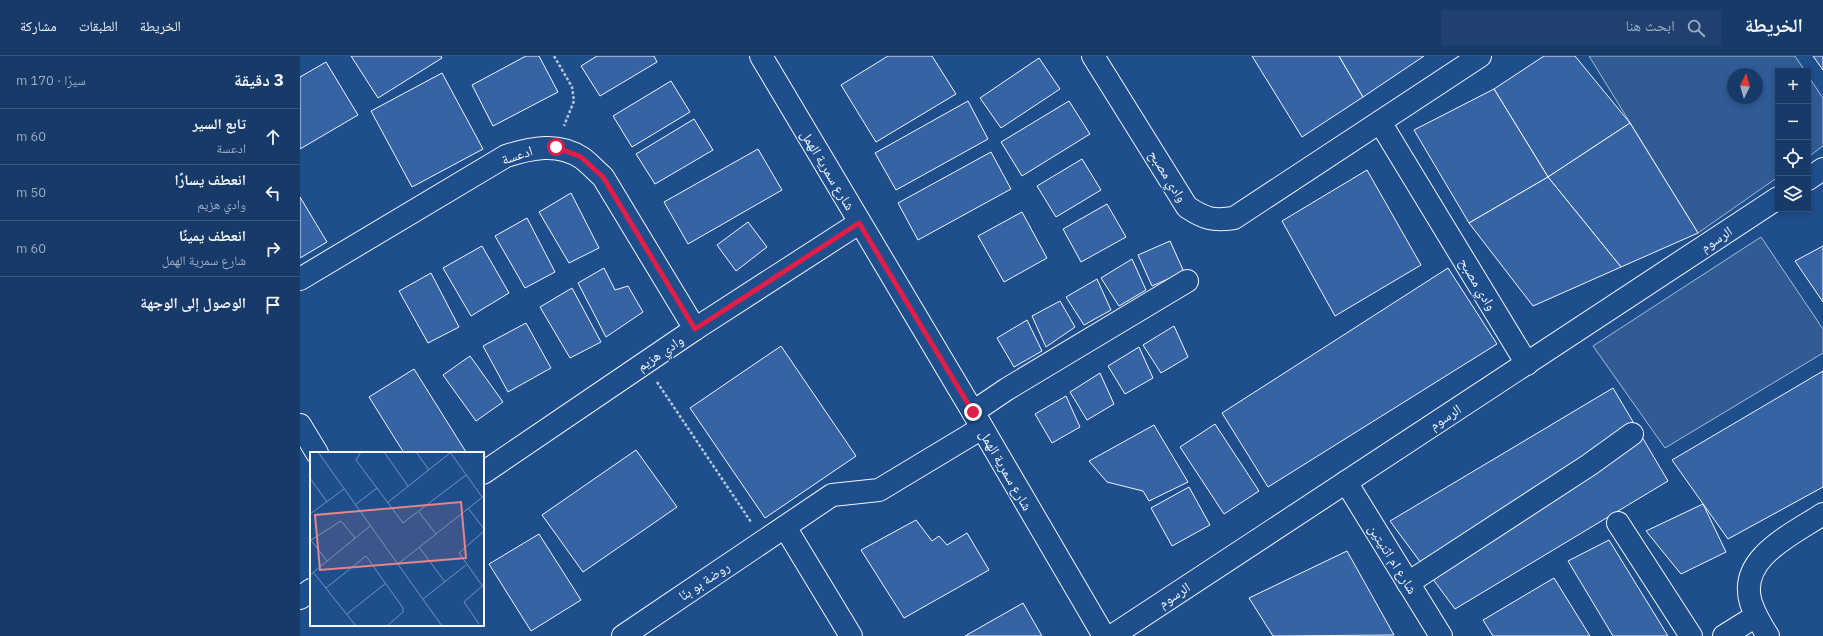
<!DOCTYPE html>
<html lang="ar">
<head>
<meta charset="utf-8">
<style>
  body { margin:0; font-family:"IBM Plex Sans","Noto Naskh Arabic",sans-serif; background:#20416f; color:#f1f3f6; direction:rtl }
  .controls { position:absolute; right:12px; top:12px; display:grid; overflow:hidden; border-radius:0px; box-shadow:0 2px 6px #0003 }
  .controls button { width:36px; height:36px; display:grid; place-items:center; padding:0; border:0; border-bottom:1px solid #36547d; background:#173a69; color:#f1f3f6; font:20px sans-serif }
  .compass { position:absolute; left:1427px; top:12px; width:36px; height:36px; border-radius:50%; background:#173a69; box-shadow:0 2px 6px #0003; rotate:5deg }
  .stop { position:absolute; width:12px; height:12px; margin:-9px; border:3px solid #e11d48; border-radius:50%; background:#fff }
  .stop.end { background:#e11d48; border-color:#fff; box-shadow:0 1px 4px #0008 }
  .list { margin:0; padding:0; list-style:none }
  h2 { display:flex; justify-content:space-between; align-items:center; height:52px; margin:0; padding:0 16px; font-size:17px }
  h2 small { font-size:13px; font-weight:400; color:#9eadc0 }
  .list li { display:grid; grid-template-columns:26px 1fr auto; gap:12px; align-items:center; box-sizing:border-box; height:56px; padding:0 16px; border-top:1px solid #36547d }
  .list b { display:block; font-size:15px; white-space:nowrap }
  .list p { margin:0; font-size:13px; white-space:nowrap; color:#9eadc0 }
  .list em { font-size:13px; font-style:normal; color:#9eadc0 }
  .icon { flex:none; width:22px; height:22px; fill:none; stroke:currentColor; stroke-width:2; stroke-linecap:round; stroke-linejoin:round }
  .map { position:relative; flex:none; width:1523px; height:580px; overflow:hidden; direction:ltr }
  header { display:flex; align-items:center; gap:24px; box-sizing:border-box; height:56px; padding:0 20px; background:#173a69; border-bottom:1px solid #36547d }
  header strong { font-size:19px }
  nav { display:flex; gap:22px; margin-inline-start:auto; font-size:14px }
  .search { width:280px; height:36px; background:#20416f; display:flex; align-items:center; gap:10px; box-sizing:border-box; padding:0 14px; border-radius:0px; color:#9eadc0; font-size:15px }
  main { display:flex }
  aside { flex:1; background:#173a69 }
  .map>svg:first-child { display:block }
  .parking { fill:#305b95; stroke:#a8bbd7; fill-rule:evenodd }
  .building { fill:#3563a3; stroke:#f2f6ff }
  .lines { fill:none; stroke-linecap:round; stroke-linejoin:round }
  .minor-casing { stroke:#f2f6ff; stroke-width:24 }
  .path { stroke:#b3c4dc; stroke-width:2.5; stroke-dasharray:3 2; stroke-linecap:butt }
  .minor { stroke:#1f4e8c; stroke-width:22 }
  .route { stroke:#e11d48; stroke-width:5 }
  .labels { text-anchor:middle; stroke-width:3; stroke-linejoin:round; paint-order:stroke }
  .street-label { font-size:14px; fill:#f2f6ff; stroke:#1f4e8c }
  .inset-road { fill:none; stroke:#7391ba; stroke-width:1 }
  .view { fill:#e38589; fill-opacity:0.15; stroke:#e38589; stroke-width:2 }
  .inset-edge { fill:none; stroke:#f2f6ff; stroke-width:2 }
</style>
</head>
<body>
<header>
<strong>الخريطة</strong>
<div class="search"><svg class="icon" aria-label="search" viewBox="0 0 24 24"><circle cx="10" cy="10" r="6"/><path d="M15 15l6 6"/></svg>ابحث هنا</div>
<nav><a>الخريطة</a><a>الطبقات</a><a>مشاركة</a></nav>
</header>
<main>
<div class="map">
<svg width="1523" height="580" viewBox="0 0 1523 580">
  <rect width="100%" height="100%" fill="#1f4e8c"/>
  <g class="parking">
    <path d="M1289,0H1495L1505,15H1478V121L1398,177ZM1433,18H1457V42H1433Z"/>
    <polygon points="1508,20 1523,42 1523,90 1508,101"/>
    <polygon points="1461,181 1523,273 1523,297 1365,392 1293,290"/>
  </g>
  <g class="building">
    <polygon points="51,0 141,0 142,2 78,42"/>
    <polygon points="226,0 239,0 258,36 193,70 172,29"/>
    <polygon points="297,0 354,0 357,6 300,40 281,10"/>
    <polygon points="588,0 632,0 656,38 576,86 541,29"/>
    <polygon points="952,0 1039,0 1063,41 1002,81"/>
    <polygon points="1039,0 1124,0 1063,41"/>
    <polygon points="1244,0 1275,0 1330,67 1248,121 1194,33"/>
    <polygon points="1513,0 1523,0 1523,14"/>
    <polygon points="739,2 760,33 701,72 680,42"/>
    <polygon points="26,6 58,59 0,93 0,21"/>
    <polygon points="142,17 183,93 112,131 71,55"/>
    <polygon points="371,25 390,56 332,91 313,60"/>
    <polygon points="1194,33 1248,121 1169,167 1114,74"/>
    <polygon points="668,45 688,83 596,134 575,97"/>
    <polygon points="769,45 790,78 722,120 701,86"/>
    <polygon points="394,63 413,94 355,128 336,98"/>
    <polygon points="1330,67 1398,177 1321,211 1248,121"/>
    <polygon points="458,93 482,134 388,188 364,146"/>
    <polygon points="691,96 711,133 618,184 598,147"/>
    <polygon points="782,103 801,134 756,161 737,130"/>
    <polygon points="1067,114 1121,209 1035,260 982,165"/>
    <polygon points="1248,121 1321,211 1233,250 1169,167"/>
    <polygon points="271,137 299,192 269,207 239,156"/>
    <polygon points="0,141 27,186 0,202"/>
    <polygon points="807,148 826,181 781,206 763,173"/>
    <polygon points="722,156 747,202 704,226 678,180"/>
    <polygon points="227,162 255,216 225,232 195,180"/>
    <polygon points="448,166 467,191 436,215 417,189"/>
    <polygon points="870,185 884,216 852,230 838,199"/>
    <polygon points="182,190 209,237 171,260 143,212"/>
    <polygon points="1523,190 1523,246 1495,205"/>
    <polygon points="832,203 846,234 819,250 801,222"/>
    <polygon points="304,212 315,234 328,230 343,256 306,281 278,227"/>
    <polygon points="1148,212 1197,288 968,431 922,357"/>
    <polygon points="131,217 159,271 128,287 99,235"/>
    <polygon points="797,223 811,254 784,269 766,241"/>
    <polygon points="272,232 301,286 270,302 240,251"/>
    <polygon points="760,245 775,271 746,291 732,260"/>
    <polygon points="727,264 742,295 714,311 697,282"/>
    <polygon points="226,267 251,312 208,336 183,290"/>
    <polygon points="874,270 888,301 861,317 843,289"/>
    <polygon points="481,290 556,400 465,462 390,352"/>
    <polygon points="839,291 853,322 825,338 808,310"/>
    <polygon points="170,300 203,346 176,365 143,319"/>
    <polygon points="114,313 166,396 164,397 104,397 69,341"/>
    <polygon points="1523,315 1523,431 1428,483 1372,404"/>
    <polygon points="800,317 814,348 787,364 770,336"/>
    <polygon points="1313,332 1368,425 1155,553 1090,465"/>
    <polygon points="766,340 780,371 752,387 735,358"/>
    <polygon points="915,368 959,435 924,458 880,391"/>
    <polygon points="854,369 888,426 849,445 843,435 807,426 789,405"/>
    <polygon points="336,394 377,451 283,516 242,459"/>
    <polygon points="889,431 910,469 872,490 851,452"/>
    <polygon points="1403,448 1426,496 1381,518 1346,475"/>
    <polygon points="616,464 632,485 639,480 647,489 667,477 689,514 604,562 561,494"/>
    <polygon points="239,478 281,544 231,575 189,508"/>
    <polygon points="1309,484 1368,580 1313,580 1268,505"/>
    <polygon points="1047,495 1094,579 973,580 949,542"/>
    <polygon points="1254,522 1290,580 1193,580 1183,564"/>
    <polygon points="723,547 742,580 665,580"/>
  </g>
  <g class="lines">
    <defs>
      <g id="minor">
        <polyline points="461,0 673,356 804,580"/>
        <path d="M793,0L887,151C905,163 913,165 934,162L1180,0"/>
        <polyline points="1080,66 1227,308"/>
        <polyline points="1508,123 1523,113"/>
        <path d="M0,223L206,100C231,92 258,86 282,102C289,107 296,115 303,121L395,273"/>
        <polyline points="673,356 707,333 887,225"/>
        <polyline points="0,369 17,397"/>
        <polyline points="183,417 395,273 559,167"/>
        <polyline points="1046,426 1141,580"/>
        <polyline points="1318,467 1391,580"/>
        <polyline points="485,471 551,580"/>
        <polyline points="1108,527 1289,409 1332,378"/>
        <polyline points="0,542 11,534"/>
        <polyline points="323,580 532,439 579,434 682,372"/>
        <polyline points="812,580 1478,142"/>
        <polyline points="1424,580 1456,560"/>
        <path d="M1468,580C1461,569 1455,559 1451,547C1437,502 1493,478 1523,458"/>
      </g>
    </defs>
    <use href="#minor" class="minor-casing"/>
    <g class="path">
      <polyline points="254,0 272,31 274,45 264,70"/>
      <polyline points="357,326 451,466"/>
    </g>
    <use href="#minor" class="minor"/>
  </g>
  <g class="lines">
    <polyline class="route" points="256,91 281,101 303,121 395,273 559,167 673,356"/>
  </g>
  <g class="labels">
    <g class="street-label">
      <text transform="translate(217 99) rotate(-18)" y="5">ادعسة</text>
      <text transform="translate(528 114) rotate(59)" y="5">شارع سمرية الهمل</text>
      <text transform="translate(868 120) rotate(58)" y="5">وادي مصبح</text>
      <text transform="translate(1416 183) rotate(-33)" y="5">الرسوم</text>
      <text transform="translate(1178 228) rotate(59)" y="5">وادي مصبح</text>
      <text transform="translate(360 297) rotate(-34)" y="5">وادي هزيم</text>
      <text transform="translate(1145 361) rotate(-33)" y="5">الرسوم</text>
      <text transform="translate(706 414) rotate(60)" y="5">شارع سمرية الهمل</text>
      <text transform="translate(1093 503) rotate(58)" y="5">شارع ام اثنيتين</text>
      <text transform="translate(404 525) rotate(-34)" y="5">روضة بو بنّا</text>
      <text transform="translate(874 539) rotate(-33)" y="5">الرسوم</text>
    </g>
  </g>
  <g transform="translate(10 396)">
    <rect width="174" height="174" fill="#1f4e8c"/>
    <path class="inset-road" d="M8,0L132,174M51,0L46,8L93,71L156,23M74,0L98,34M106,0L119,18M140,0L172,45M0,26L17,50M77,51L140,1M45,53L67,36M158,56L174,77M109,60L126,82M0,62L34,37M174,79L149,101L174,136M0,87L17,109M1,88L31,69L45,86M109,95L135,130M88,112L174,44M3,120L46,174M0,123L60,74M16,136L56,104L93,156V160L77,174M113,147L156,113M37,162L76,131M169,172L154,150L172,134"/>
    <path class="view" d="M151,50L156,106L10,118L5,63Z"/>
    <rect width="174" height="174" class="inset-edge"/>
  </g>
</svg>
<div class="controls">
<button>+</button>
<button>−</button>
<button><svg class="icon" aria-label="locate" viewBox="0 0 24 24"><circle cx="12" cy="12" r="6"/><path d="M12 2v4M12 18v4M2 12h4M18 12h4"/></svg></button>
<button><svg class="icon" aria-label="layers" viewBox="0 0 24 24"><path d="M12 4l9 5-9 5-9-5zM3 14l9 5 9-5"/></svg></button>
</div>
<svg class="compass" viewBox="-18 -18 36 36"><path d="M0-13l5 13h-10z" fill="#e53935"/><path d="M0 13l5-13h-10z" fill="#9eadc0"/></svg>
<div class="stop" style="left:256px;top:91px"></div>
<div class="stop end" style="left:673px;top:356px"></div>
</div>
<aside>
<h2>3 دقيقة<small>سيرًا · 170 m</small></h2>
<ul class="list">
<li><svg class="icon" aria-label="ahead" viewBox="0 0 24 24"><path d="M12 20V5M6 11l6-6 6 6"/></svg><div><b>تابع السير</b><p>ادعسة</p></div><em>60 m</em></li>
<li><svg class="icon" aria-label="left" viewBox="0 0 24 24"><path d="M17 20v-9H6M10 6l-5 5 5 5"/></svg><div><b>انعطف يسارًا</b><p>وادي هزيم</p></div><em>50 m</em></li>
<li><svg class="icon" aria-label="right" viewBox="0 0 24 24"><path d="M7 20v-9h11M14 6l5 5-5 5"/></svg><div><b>انعطف يمينًا</b><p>شارع سمرية الهمل</p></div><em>60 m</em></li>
<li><svg class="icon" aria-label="arrive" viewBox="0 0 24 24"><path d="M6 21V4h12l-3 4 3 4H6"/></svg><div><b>الوصول إلى الوجهة</b></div></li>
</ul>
</aside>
</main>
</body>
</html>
